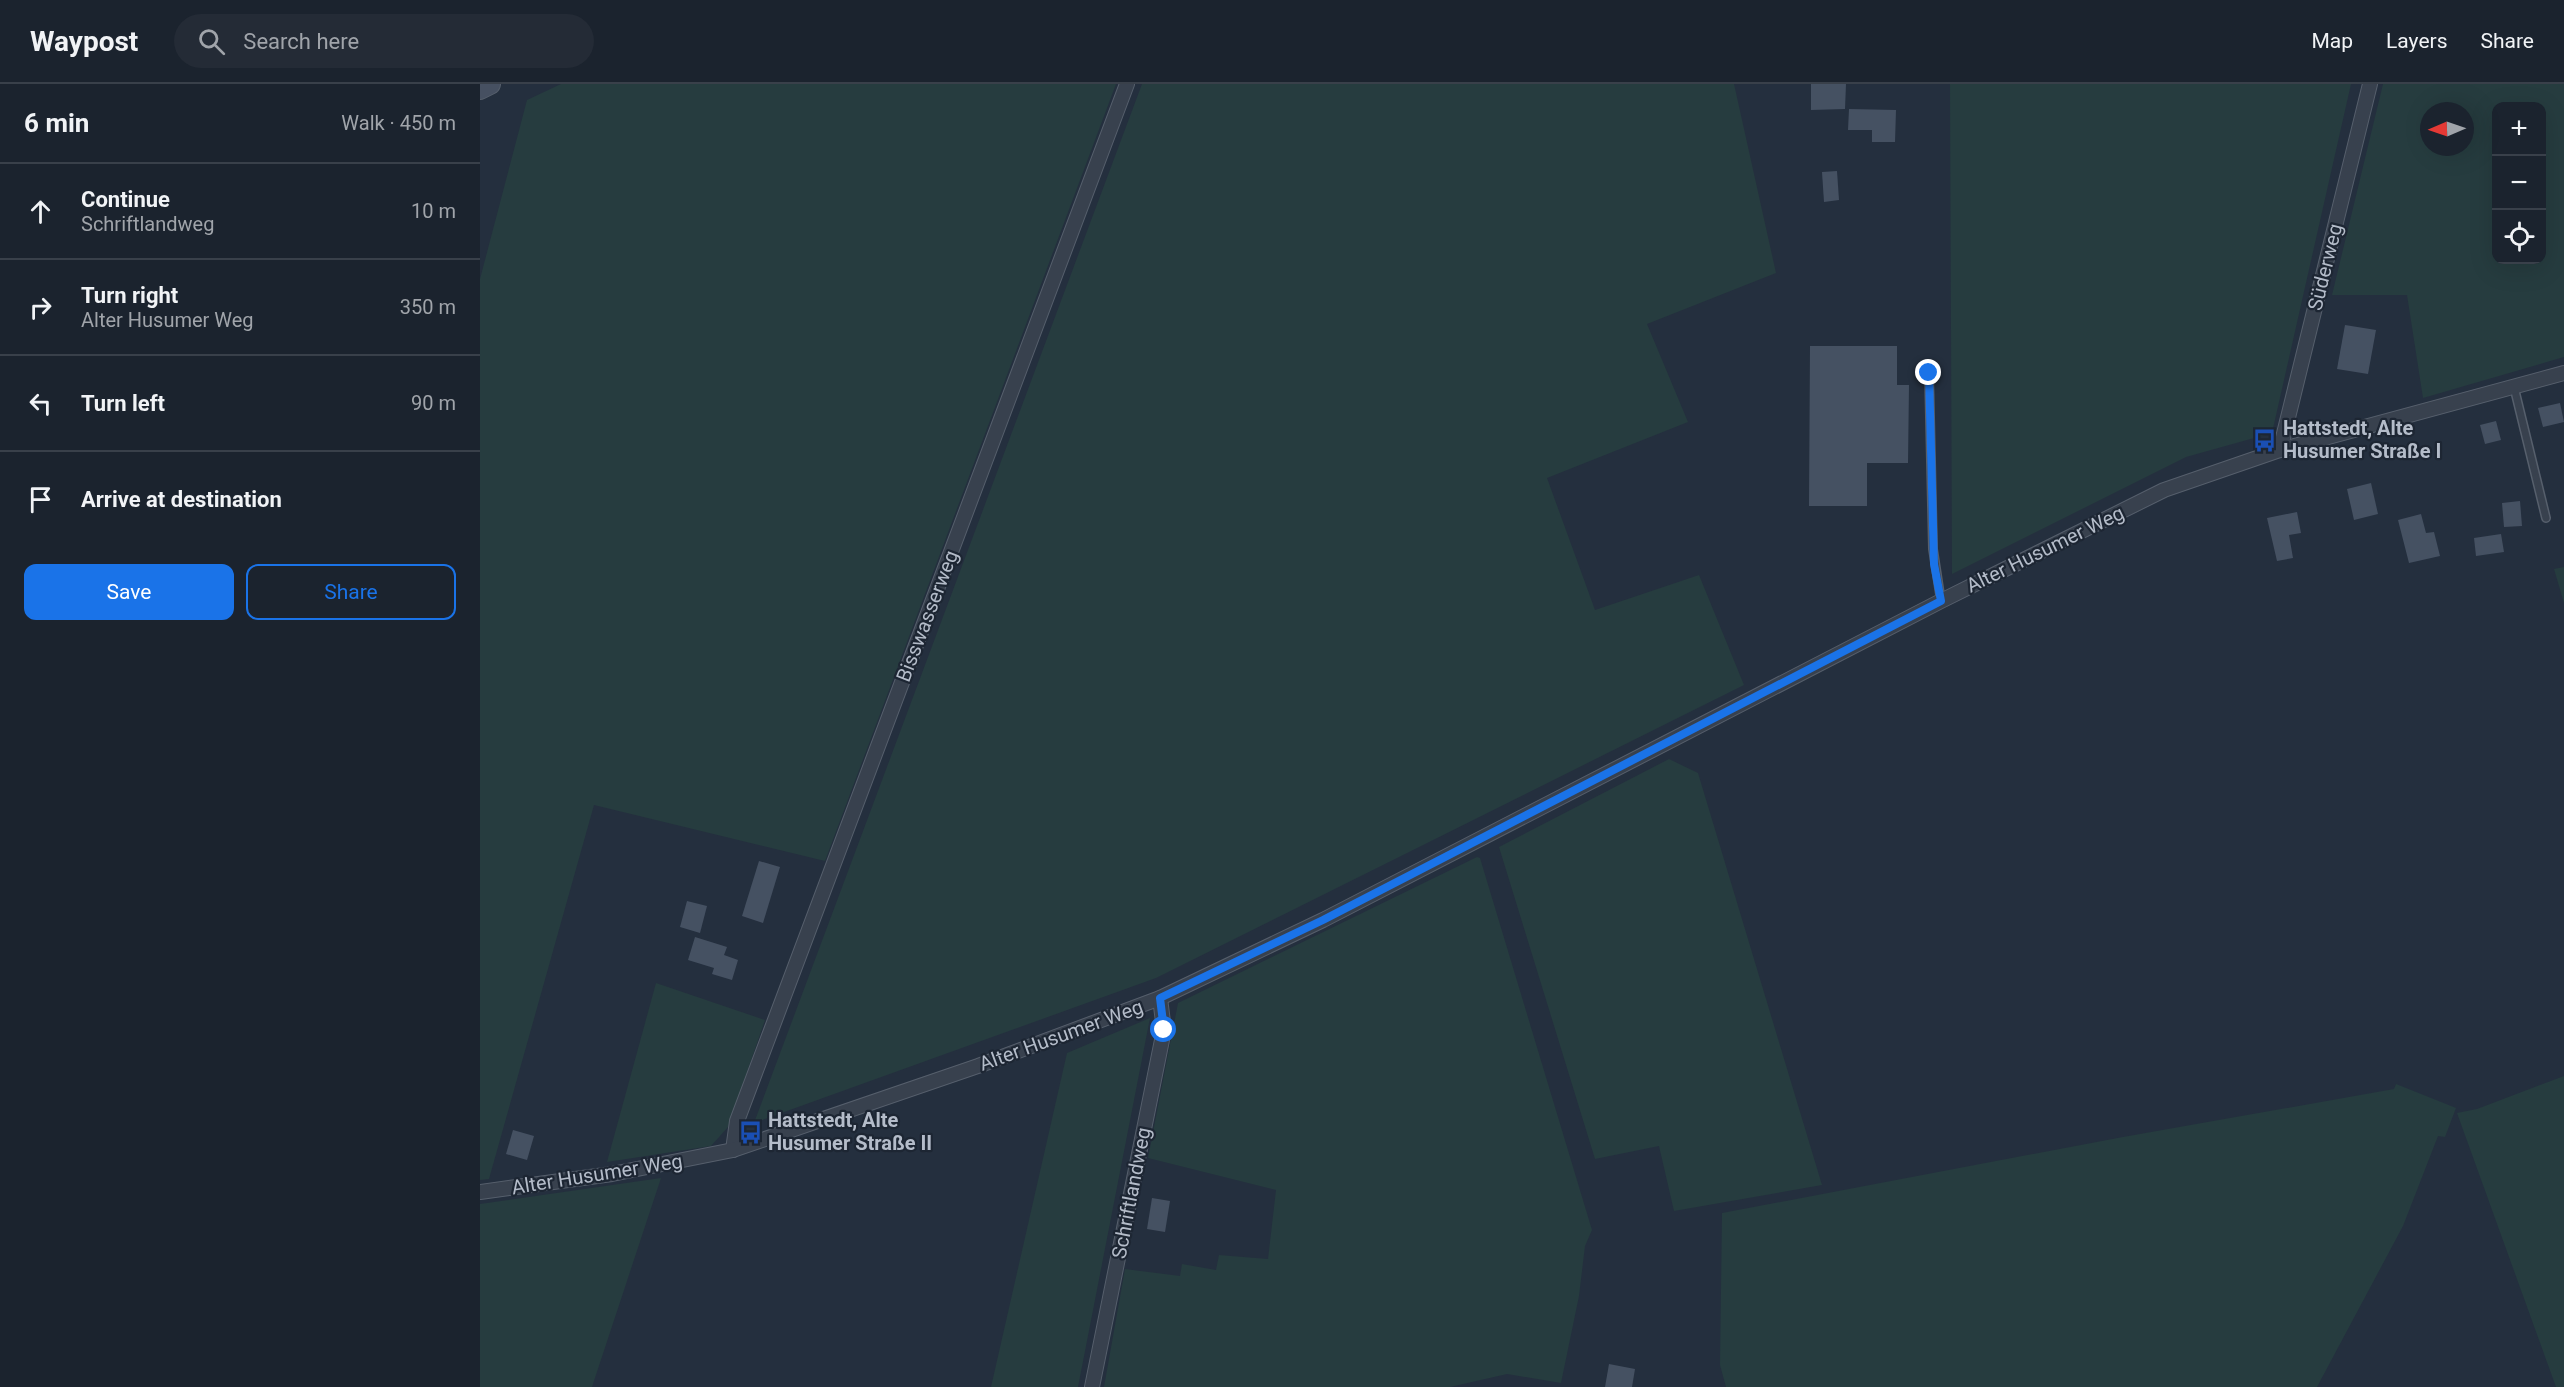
<!DOCTYPE html>
<html lang="en">
<head>
<meta charset="utf-8">
<style>
  body { margin:0; font-family:Roboto,sans-serif; background:#242b36; color:#f1f3f6 }
  .controls { position:absolute; right:18px; top:18px; display:grid; overflow:hidden; border-radius:12px; box-shadow:0 6px 24px #0002 }
  .controls button { width:54px; height:54px; display:grid; place-items:center; padding:0; border:0; border-bottom:2px solid #39404a; background:#1b232e; color:#f1f3f6; font:30px sans-serif }
  .compass { position:absolute; left:1940px; top:18px; width:54px; height:54px; border-radius:50%; background:#1b232e; box-shadow:0 6px 24px #0002; rotate:268deg }
  .stop { position:absolute; width:18px; height:18px; margin:-14px; border:4px solid #1a73e8; border-radius:50%; background:#fff }
  .stop.end { background:#1a73e8; border-color:#fff; box-shadow:0 2px 6px #0008 }
  .list { margin:0; padding:0; list-style:none }
  h2 { display:flex; justify-content:space-between; align-items:center; height:78px; margin:0; padding:0 24px; font-size:26px }
  h2 small { font-size:20px; font-weight:400; color:#a0a4aa }
  .list li { display:grid; grid-template-columns:39px 1fr auto; gap:18px; align-items:center; box-sizing:border-box; height:96px; padding:0 24px; border-top:2px solid #39404a }
  .list b { display:block; font-size:22px; white-space:nowrap }
  .list p { margin:0; font-size:20px; white-space:nowrap; color:#a0a4aa }
  .list em { font-size:20px; font-style:normal; color:#a0a4aa }
  .actions { display:flex; gap:12px; padding:18px 24px }
  .actions a { flex:1; padding:14px 0; border:2px solid #1a73e8; border-radius:12px; text-align:center; font-size:21px; color:#1a73e8 }
  .actions .main { background:#1a73e8; color:#fff }
  .icon { flex:none; width:33px; height:33px; fill:none; stroke:currentColor; stroke-width:2; stroke-linecap:round; stroke-linejoin:round }
  .map { position:relative; flex:none; width:2084px; height:1303px; overflow:hidden }
  header { display:flex; align-items:center; gap:36px; box-sizing:border-box; height:84px; padding:0 30px; background:#1b232e; border-bottom:2px solid #39404a }
  header strong { font-size:28px }
  nav { display:flex; gap:33px; margin-inline-start:auto; font-size:21px }
  .search { width:420px; height:54px; background:#242b36; display:flex; align-items:center; gap:15px; box-sizing:border-box; padding:0 21px; border-radius:33px; color:#a0a4aa; font-size:22px }
  main { display:flex }
  aside { flex:1; background:#1b232e }
  .map>svg:first-child { display:block }
  .green { fill:#263c3f; fill-rule:evenodd }
  .building { fill:#455162 }
  .lines { fill:none; stroke-linecap:round; stroke-linejoin:round }
  .service-casing { stroke:#565f6c; stroke-width:10 }
  .minor-casing { stroke:#565f6c; stroke-width:16 }
  .secondary-casing { stroke:#565f6c; stroke-width:22 }
  .service { stroke:#38414e; stroke-width:7 }
  .minor { stroke:#38414e; stroke-width:14 }
  .secondary { stroke:#465061; stroke-width:20 }
  .route { stroke:#1a73e8; stroke-width:8 }
  .labels { text-anchor:middle; stroke-width:4.5; stroke-linejoin:round; paint-order:stroke }
  .street-label { font-size:20px; fill:#b4bcc9; stroke:#1d2633 }
  .poi-label { font-size:20px; font-weight:bold; fill:#b4bcc9; stroke:#1d2633; text-anchor:start }
</style>
</head>
<body>
<header>
<strong>Waypost</strong>
<div class="search"><svg class="icon" aria-label="search" viewBox="0 0 24 24"><circle cx="10" cy="10" r="6"/><path d="M15 15l6 6"/></svg>Search here</div>
<nav><a>Map</a><a>Layers</a><a>Share</a></nav>
</header>
<main>
<aside>
<h2>6 min<small>Walk · 450 m</small></h2>
<ul class="list">
<li><svg class="icon" aria-label="ahead" viewBox="0 0 24 24"><path d="M12 20V5M6 11l6-6 6 6"/></svg><div><b>Continue</b><p>Schriftlandweg</p></div><em>10 m</em></li>
<li><svg class="icon" aria-label="right" viewBox="0 0 24 24"><path d="M7 20v-9h11M14 6l5 5-5 5"/></svg><div><b>Turn right</b><p>Alter Husumer Weg</p></div><em>350 m</em></li>
<li><svg class="icon" aria-label="left" viewBox="0 0 24 24"><path d="M17 20v-9H6M10 6l-5 5 5 5"/></svg><div><b>Turn left</b></div><em>90 m</em></li>
<li><svg class="icon" aria-label="arrive" viewBox="0 0 24 24"><path d="M6 21V4h12l-3 4 3 4H6"/></svg><div><b>Arrive at destination</b></div></li>
</ul>
<div class="actions"><a class="main">Save</a><a>Share</a></div>
</aside>
<div class="map">
<svg width="2084" height="1303" viewBox="0 0 2084 1303">
  <rect width="100%" height="100%" fill="#242f3e"/>
  <g class="green">
    <polygon points="81,0 636,0 345,777 114,721 9,1095 0,1096 0,195 47,16"/>
    <polygon points="662,0 1254,0 1296,189 1167,240 1208,338 1067,394 1115,526 1219,491 1264,601 676,894 274,1039"/>
    <polygon points="1470,0 1871,0 1792,349 1706,373 1472,490"/>
    <path d="M1903,0H2084V273L1943,314L1927,211H1852ZM2016,22H2062V176H2016ZM1949,27H1985V63H1949Z"/>
    <polygon points="2084,483 2084,519 2074,485"/>
    <polygon points="1189,675 1218,689 1342,1101 1194,1127 1179,1062 1115,1075 1019,763"/>
    <polygon points="997,773 1000,774 1112,1146 1105,1162 1099,1212 1081,1299 1027,1290 970,1303 624,1303 645,1185 700,1192 702,1180 736,1186 739,1171 788,1175 796,1106 668,1074 698,919"/>
    <polygon points="176,899 285,936 248,1043 231,1062 127,1078"/>
    <polygon points="670,934 598,1303 511,1303 587,969"/>
    <polygon points="2084,992 2084,1303 2076,1303 1977,1029 1997,1025"/>
    <polygon points="1916,1000 1976,1024 1965,1053 1958,1052 1923,1142 1837,1303 1246,1303 1240,1281 1242,1129 1643,1053 1914,1005"/>
    <polygon points="181,1094 112,1303 0,1303 0,1120"/>
  </g>
  <g class="building">
    <polygon points="1331,0 1366,0 1365,25 1331,26"/>
    <polygon points="1369,25 1416,26 1415,58 1392,58 1392,46 1368,46"/>
    <polygon points="1357,87 1359,116 1344,118 1342,88"/>
    <polygon points="1865,241 1896,246 1888,290 1857,285"/>
    <polygon points="1330,262 1417,262 1417,301 1429,301 1428,379 1387,379 1387,422 1329,422"/>
    <polygon points="2080,319 2084,338 2063,343 2058,324"/>
    <polygon points="2016,337 2021,356 2005,360 2000,341"/>
    <polygon points="1891,399 1898,430 1874,436 1867,405"/>
    <polygon points="2040,417 2042,442 2024,443 2022,419"/>
    <polygon points="1817,428 1821,449 1809,451 1813,474 1797,477 1787,434"/>
    <polygon points="1941,430 1946,449 1954,448 1960,472 1929,479 1918,436"/>
    <polygon points="2021,450 2024,468 1996,472 1994,454"/>
    <polygon points="279,777 300,783 283,839 262,832"/>
    <polygon points="207,817 227,822 220,849 200,843"/>
    <polygon points="215,853 247,863 244,871 258,876 252,896 232,890 234,884 208,876"/>
    <polygon points="33,1046 54,1052 47,1076 26,1070"/>
    <polygon points="672,1114 690,1117 685,1148 667,1145"/>
    <polygon points="1129,1280 1155,1285 1152,1303 1125,1303"/>
  </g>
  <g class="lines">
    <defs>
      <g id="service">
        <polyline points="1449,289 1453,465 1461,517"/>
        <polyline points="2034,303 2066,434"/>
      </g>
      <g id="minor">
        <polyline points="1800,366 1890,0"/>
        <polyline points="253,1066 257,1037 647,0"/>
        <polyline points="0,1108 132,1090 253,1066 498,982 680,914 843,836 1461,517 1684,406 1800,366 2084,289"/>
        <polyline points="612,1303 684,946 680,914"/>
      </g>
      <polyline id="secondary" points="0,5 10,0"/>
    </defs>
    <use href="#service" class="service-casing"/>
    <use href="#minor" class="minor-casing"/>
    <use href="#secondary" class="secondary-casing"/>
    <use href="#service" class="service"/>
    <use href="#minor" class="minor"/>
    <use href="#secondary" class="secondary"/>
  </g>
  <g class="lines">
    <polyline class="route" points="684,946 680,914 843,836 1461,517 1454,480 1449,289"/>
  </g>
  <defs>
    <symbol id="bus-bare" viewBox="-9 -9 18 18"><path d="M-5-6H5V4H4V6H2V4H-2V6H-4V4H-5ZM-3.5-4V0h7V-4ZM-3.5 1.2v1.5H-2V1.2ZM2 1.2v1.5H3.5V1.2Z" fill="#1a4fb4" stroke="#1d2633" stroke-width="2.5" paint-order="stroke"/></symbol>
  </defs>
  <g fill-rule="evenodd">
    <use href="#bus-bare" x="1768" y="340" width="33" height="33"/>
    <use href="#bus-bare" x="254" y="1032" width="33" height="33"/>
  </g>
  <g class="labels">
    <g class="street-label">
      <text transform="translate(1845 183) rotate(-76)" y="7">Süderweg</text>
      <text transform="translate(1565 465) rotate(-26)" y="7">Alter Husumer Weg</text>
      <text transform="translate(447 532) rotate(-69)" y="7">Bisswasserweg</text>
      <text transform="translate(581 951) rotate(-20)" y="7">Alter Husumer Weg</text>
      <text transform="translate(117 1090) rotate(-9)" y="7">Alter Husumer Weg</text>
      <text transform="translate(651 1109) rotate(-79)" y="7">Schriftlandweg</text>
    </g>
    <g class="poi-label">
      <text x="1803" y="351">Hattstedt, Alte<tspan x="1803" dy="23">Husumer Straße I</tspan></text>
      <text x="288" y="1043">Hattstedt, Alte<tspan x="288" dy="23">Husumer Straße II</tspan></text>
    </g>
  </g>
</svg>
<div class="controls">
<button>+</button>
<button>−</button>
<button><svg class="icon" aria-label="locate" viewBox="0 0 24 24"><circle cx="12" cy="12" r="6"/><path d="M12 2v4M12 18v4M2 12h4M18 12h4"/></svg></button>
</div>
<svg class="compass" viewBox="-18 -18 36 36"><path d="M0-13l5 13h-10z" fill="#e53935"/><path d="M0 13l5-13h-10z" fill="#a0a4aa"/></svg>
<div class="stop" style="left:684px;top:946px"></div>
<div class="stop end" style="left:1449px;top:289px"></div>
</div>
</main>
</body>
</html>
